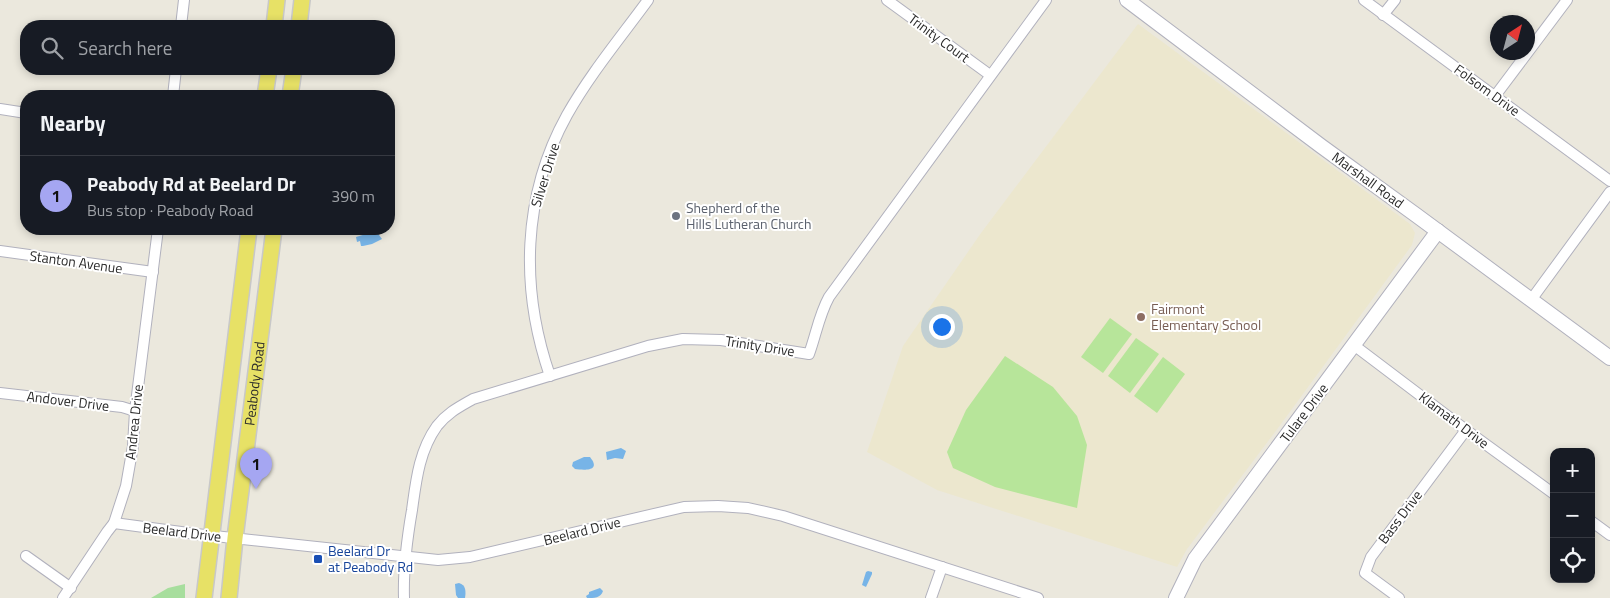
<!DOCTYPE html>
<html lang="en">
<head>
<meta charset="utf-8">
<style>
  body { margin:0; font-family:"Titillium Web",sans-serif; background:#20242c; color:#f1f3f6 }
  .controls { position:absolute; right:15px; bottom:15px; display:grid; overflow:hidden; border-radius:10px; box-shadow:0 2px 8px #0003 }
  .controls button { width:45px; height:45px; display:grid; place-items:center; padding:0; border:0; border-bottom:1px solid #363941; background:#171b24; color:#f1f3f6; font:25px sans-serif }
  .compass { position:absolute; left:1490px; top:15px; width:45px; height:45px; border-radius:50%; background:#171b24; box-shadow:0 2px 8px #0003; rotate:36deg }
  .you { position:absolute; left:941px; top:326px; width:18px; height:18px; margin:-12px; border:4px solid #fff; border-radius:50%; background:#1a73e8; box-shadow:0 0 0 8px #1a73e833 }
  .badge { display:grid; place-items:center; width:32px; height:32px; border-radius:50%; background:#a5a6f2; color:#111; font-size:16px; font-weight:700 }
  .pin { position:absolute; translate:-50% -41px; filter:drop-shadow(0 1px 2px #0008) }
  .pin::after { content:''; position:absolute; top:26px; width:18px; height:15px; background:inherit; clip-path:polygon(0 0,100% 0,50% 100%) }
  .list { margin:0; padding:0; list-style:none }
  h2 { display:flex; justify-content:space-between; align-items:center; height:65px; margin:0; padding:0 20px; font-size:21px }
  h2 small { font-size:16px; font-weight:400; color:#9ea1a6 }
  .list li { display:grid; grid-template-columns:32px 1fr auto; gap:15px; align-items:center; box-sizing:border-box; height:80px; padding:0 20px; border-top:1px solid #363941 }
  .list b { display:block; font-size:19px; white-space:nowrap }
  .list p { margin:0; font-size:16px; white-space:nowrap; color:#9ea1a6 }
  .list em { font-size:16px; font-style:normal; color:#9ea1a6 }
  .icon { flex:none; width:28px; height:28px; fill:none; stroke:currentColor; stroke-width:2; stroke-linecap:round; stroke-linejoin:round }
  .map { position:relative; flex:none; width:1610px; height:598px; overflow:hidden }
  .search { position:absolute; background:#171b24; box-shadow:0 2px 8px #0003; left:20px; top:20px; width:375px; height:55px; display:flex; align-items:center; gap:12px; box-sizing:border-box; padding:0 18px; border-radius:20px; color:#9ea1a6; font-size:19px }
  .panel { position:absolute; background:#171b24; box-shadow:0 2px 8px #0003; left:20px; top:90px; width:375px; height:145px; border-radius:20px }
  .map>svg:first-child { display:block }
  .education { fill:#ece7ce }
  .green { fill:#a7de9d }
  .pitch { fill:#b7e59a }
  .water { fill:#77b4e7 }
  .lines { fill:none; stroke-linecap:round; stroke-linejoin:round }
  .street-casing { stroke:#b1b1bd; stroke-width:12 }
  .secondary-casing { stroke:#b1b1bd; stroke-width:16 }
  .primary-casing { stroke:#c8c8c8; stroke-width:18 }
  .street { stroke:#fff; stroke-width:10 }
  .secondary { stroke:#fff; stroke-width:14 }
  .primary { stroke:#e7e166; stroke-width:15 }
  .worship-dot { fill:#6b7280; stroke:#fff; stroke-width:2 }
  .education-dot { fill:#8d6e63; stroke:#fff; stroke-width:2 }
  .transit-dot { fill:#1a4fb4; stroke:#fff; stroke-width:2 }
  .labels { text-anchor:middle; stroke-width:4; stroke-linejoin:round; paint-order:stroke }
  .street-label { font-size:14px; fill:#2a2a2a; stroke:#fff }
  .worship-label { font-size:14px; fill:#5b616d; stroke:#fff; text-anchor:start }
  .education-label { font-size:14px; fill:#785e54; stroke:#fff; text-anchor:start }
  .transit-label { font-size:14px; fill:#164399; stroke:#fff; text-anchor:start }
</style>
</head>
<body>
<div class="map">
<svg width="1610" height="598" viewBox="0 0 1610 598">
  <rect width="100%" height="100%" fill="#ebe8dd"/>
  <polygon class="education" points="1138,24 1410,224 1415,233 1412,245 1281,424 1187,549 1177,567 937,490 867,452 903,346 981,233"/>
  <polygon class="green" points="185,584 185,598 151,598 168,588"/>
  <g class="pitch">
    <polygon points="1110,318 1132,334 1103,373 1081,357"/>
    <polygon points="1136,338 1159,354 1130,393 1108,376"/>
    <polygon points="1005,356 1053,387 1077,416 1087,445 1077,508 995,487 953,468 947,452 966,410"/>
    <polygon points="1163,357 1185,374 1157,413 1134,396"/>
  </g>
  <g class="water">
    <polygon points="376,231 382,239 372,244 363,246 361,246 360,241 357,242 356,237"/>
    <polygon points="621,448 626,451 623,459 615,458 607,460 606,452"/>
    <path d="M584,457H590C602,472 583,470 575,469L572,466L573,462Z"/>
    <polygon points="868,571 872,572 872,574 866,587 862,585 866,572"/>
    <path d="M459,583C466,585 466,591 465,598H458L456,595L455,584Z"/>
    <path d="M600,588L603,591C601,598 594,598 587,598L586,596L589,594V592Z"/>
  </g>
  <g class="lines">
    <defs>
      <g id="street">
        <polyline points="887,0 990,75"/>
        <polyline points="1364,0 1610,181"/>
        <polyline points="1383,15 1395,0"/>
        <polyline points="181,26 184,0"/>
        <polyline points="173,96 176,69"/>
        <polyline points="1495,96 1567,0"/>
        <polyline points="0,109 26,113"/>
        <polyline points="0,251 153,272"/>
        <polyline points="1531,300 1610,192"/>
        <polyline points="1355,346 1466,430 1554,494"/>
        <path d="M550,376C520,289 522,196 567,115C590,74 621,37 648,0"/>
        <polyline points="0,393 122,407 135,411"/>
        <polyline points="1591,521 1610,535"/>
        <polyline points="114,523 196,534 438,560 470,557 684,507 718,506 748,508 783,516 1038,598"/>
        <polyline points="26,556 71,588"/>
        <polyline points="63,598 107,532 114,523 126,486 133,446 135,411 158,229"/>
        <path d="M404,598C403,568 407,539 412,510C416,481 419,451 437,426C447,413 459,407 473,399L648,346L683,339L721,340L809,354C816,335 819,315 829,297L1046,0"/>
        <polyline points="931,598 942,567"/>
        <polyline points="1399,598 1365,573 1371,557 1466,430"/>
      </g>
      <g id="secondary">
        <polyline points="1127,0 1321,146 1416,215 1610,358"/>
        <polyline points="1176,598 1195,559 1438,231"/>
      </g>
      <g id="primary">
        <polyline points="274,26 277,0"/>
        <polyline points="299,26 302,0"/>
        <polyline points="265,96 269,69"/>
        <polyline points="290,96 294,69"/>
        <polyline points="204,598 249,229"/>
        <path id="s1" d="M229,598L235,538L274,229"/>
      </g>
    </defs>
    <use href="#street" class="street-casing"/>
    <use href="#secondary" class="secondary-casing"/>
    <use href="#primary" class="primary-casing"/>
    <use href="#street" class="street"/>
    <use href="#secondary" class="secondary"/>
    <use href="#primary" class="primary"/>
  </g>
  <circle class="worship-dot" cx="676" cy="216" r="5"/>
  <circle class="education-dot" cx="1141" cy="317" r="5"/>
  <rect class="transit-dot" x="313" y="554" width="10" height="10" rx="2.5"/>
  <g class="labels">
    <g class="street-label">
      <text transform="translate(939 38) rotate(36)" y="5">Trinity Court</text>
      <text transform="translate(1487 90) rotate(36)" y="5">Folsom Drive</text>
      <text transform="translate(545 175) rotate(-73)" y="5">Silver Drive</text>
      <text transform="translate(1368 180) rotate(36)" y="5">Marshall Road</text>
      <text transform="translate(76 262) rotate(8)" y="5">Stanton Avenue</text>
      <text transform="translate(760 346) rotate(9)" y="5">Trinity Drive</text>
      <text dy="5" stroke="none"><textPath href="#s1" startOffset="216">Peabody Road</textPath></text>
      <text transform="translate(68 401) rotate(7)" y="5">Andover Drive</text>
      <text transform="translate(1304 413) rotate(-53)" y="5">Tulare Drive</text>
      <text transform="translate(1454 420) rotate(37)" y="5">Klamath Drive</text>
      <text transform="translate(134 422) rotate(-84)" y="5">Andrea Drive</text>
      <text transform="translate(1400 517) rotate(-53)" y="5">Bass Drive</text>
      <text transform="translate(582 531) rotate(-14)" y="5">Beelard Drive</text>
      <text transform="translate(182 532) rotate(7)" y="5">Beelard Drive</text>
    </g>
    <g class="worship-label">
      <text x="686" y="213">Shepherd of the<tspan x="686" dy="16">Hills Lutheran Church</tspan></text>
    </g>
    <g class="education-label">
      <text x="1151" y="314">Fairmont<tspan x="1151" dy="16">Elementary School</tspan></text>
    </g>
    <g class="transit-label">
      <text x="328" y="556">Beelard Dr<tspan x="328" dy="16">at Peabody Rd</tspan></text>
    </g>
  </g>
</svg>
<div class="controls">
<button>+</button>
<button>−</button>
<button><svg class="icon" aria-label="locate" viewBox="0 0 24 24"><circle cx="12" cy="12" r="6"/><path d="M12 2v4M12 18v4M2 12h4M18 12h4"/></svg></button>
</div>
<svg class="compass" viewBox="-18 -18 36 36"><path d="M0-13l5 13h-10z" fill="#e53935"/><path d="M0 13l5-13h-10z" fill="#9ea1a6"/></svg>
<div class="you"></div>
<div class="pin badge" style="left:256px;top:489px">1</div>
<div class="search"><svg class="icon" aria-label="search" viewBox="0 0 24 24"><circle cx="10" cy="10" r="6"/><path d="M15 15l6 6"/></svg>Search here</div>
<section class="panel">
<h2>Nearby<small></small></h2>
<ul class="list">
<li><span class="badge">1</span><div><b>Peabody Rd at Beelard Dr</b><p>Bus stop · Peabody Road</p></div><em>390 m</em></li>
</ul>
</section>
</div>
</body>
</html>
